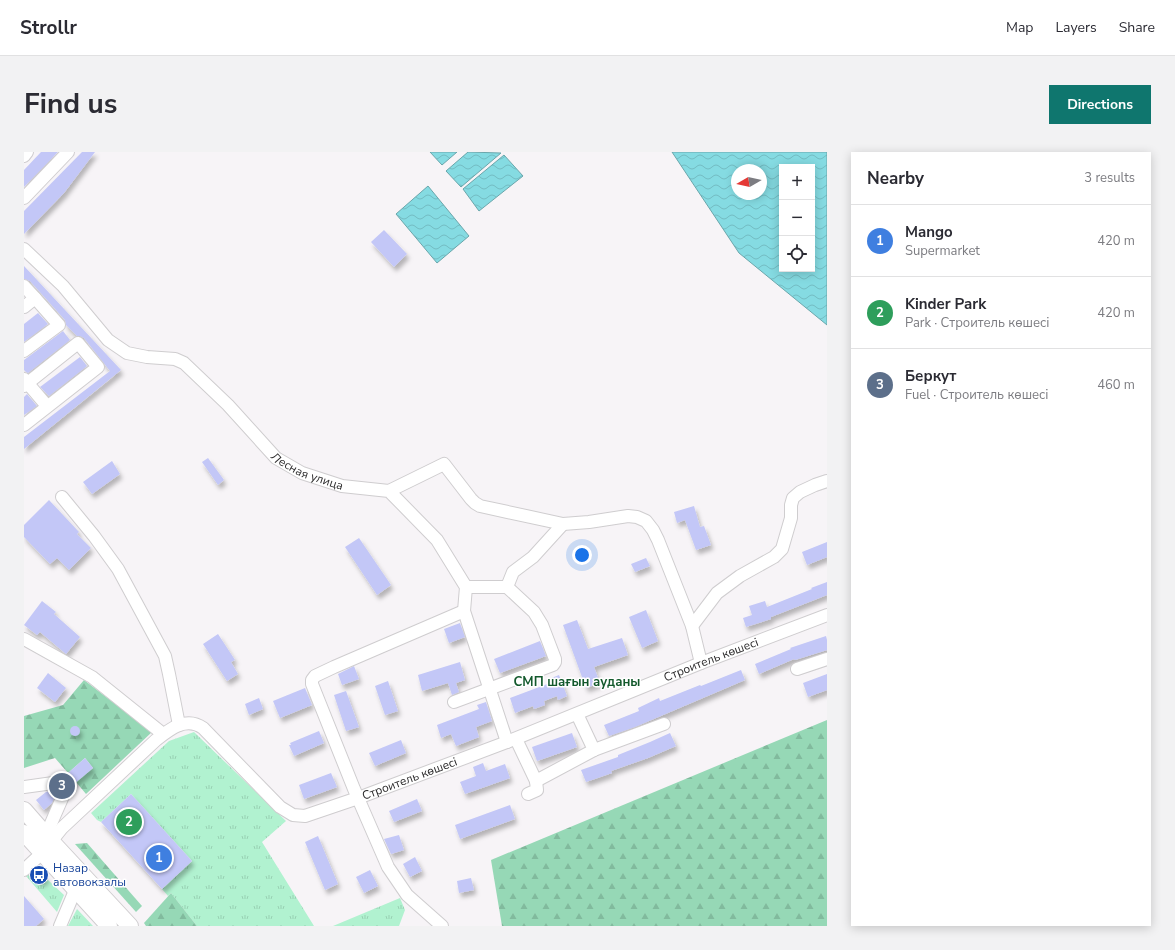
<!DOCTYPE html>
<html lang="en">
<head>
<meta charset="utf-8">
<style>
  body { margin:0; font-family:"Nunito Sans",sans-serif; background:#f2f2f3; color:#2b2b33 }
  .controls { position:absolute; right:12px; top:12px; display:grid; overflow:hidden; border-radius:0px; box-shadow:0 2px 10px #0003 }
  .controls button { width:36px; height:36px; display:grid; place-items:center; padding:0; border:0; border-bottom:1px solid #e1e1e2; background:#fff; color:#2b2b33; font:20px sans-serif }
  .compass { position:absolute; left:707px; top:12px; width:36px; height:36px; border-radius:50%; background:#fff; box-shadow:0 2px 10px #0003; rotate:261deg }
  .you { position:absolute; left:558px; top:403px; width:14px; height:14px; margin:-10px; border:3px solid #fff; border-radius:50%; background:#1a73e8; box-shadow:0 0 0 6px #1a73e833 }
  .badge { display:grid; place-items:center; width:26px; height:26px; border-radius:50%; background:#0f766e; color:#fff; font-size:13px; font-weight:700 }
  .pin { position:absolute; translate:-50% -50%; border:2px solid #fff; box-shadow:0 1px 4px #0006 }
  .list { margin:0; padding:0; list-style:none }
  h2 { display:flex; justify-content:space-between; align-items:center; height:52px; margin:0; padding:0 16px; font-size:17px }
  h2 small { font-size:13px; font-weight:400; color:#7c7c81 }
  .list li { display:grid; grid-template-columns:26px 1fr auto; gap:12px; align-items:center; box-sizing:border-box; height:72px; padding:0 16px; border-top:1px solid #e1e1e2 }
  .list b { display:block; font-size:15px; white-space:nowrap }
  .list p { margin:0; font-size:13px; white-space:nowrap; color:#7c7c81 }
  .list em { font-size:13px; font-style:normal; color:#7c7c81 }
  .icon { flex:none; width:22px; height:22px; fill:none; stroke:currentColor; stroke-width:2; stroke-linecap:round; stroke-linejoin:round }
  .map { position:relative; flex:none; width:803px; height:774px; overflow:hidden; border-radius:0px }
  header { display:flex; align-items:center; gap:24px; box-sizing:border-box; height:56px; padding:0 20px; background:#fff; border-bottom:1px solid #e1e1e2 }
  header strong { font-size:19px }
  nav { display:flex; gap:22px; margin-inline-start:auto; font-size:14px }
  .intro { display:flex; align-items:center; justify-content:space-between; box-sizing:border-box; height:96px; padding:0 24px }
  h1 { margin:0; font-size:28px }
  .button { padding:10px 18px; border-radius:0px; background:#0f766e; color:#fff; font-size:14px; font-weight:700 }
  main { display:flex; gap:24px; padding:0 24px }
  aside { flex:1; background:#fff; border-radius:0px; box-shadow:0 2px 10px #0003 }
  .map>svg:first-child { display:block }
  .grass { fill:url(#grass-tufts) }
  .forest { fill:url(#forest-firs) }
  .water { fill:url(#water-waves); stroke:#6aa6ab; fill-rule:evenodd }
  .building { fill:#c3c7f7; filter:url(#shadow) }
  .lines { fill:none; stroke-linecap:round; stroke-linejoin:round }
  .minor-tunnel { stroke:#ceccce; stroke-width:12; stroke-dasharray:12 6; stroke-linecap:butt }
  .minor-casing { stroke:#cfcdcf; stroke-width:14 }
  .major-casing { stroke:#cfcdcf; stroke-width:18 }
  .minor { stroke:#fff; stroke-width:12 }
  .major { stroke:#fff; stroke-width:16 }
  .labels { text-anchor:middle; stroke-width:3; stroke-linejoin:round; paint-order:stroke }
  .street-label { font-size:12px; fill:#2c2b2c; stroke:#fff }
  .transit-label { font-size:12px; fill:#164399; stroke:#fff; text-anchor:start }
  .neighbourhood-label { font-size:13px; font-weight:bold; fill:#13592c; stroke:#fff }
</style>
</head>
<body>
<header>
<strong>Strollr</strong>
<nav><a>Map</a><a>Layers</a><a>Share</a></nav>
</header>
<div class="intro"><h1>Find us</h1><a class="button">Directions</a></div>
<main>
<div class="map">
<svg width="803" height="774" viewBox="0 0 803 774">
  <defs>
    <pattern id="grass-tufts" width="24" height="20" patternUnits="userSpaceOnUse"><rect width="24" height="20" fill="#b1f2d0"/><path d="M3 7l-1-3M5 7V3M7 7l1-3M15 17l-1-3M17 17v-4M19 17l1-3" fill="none" stroke="#98d0b3"/></pattern>
    <pattern id="forest-firs" width="22" height="20" patternUnits="userSpaceOnUse"><rect width="22" height="20" fill="#96d8b6"/><path d="M5 1l3.5 6h-7zM16 11l3.5 6h-7z" fill="#81ba9d"/></pattern>
    <pattern id="water-waves" width="16" height="10" patternUnits="userSpaceOnUse"><rect width="16" height="10" fill="#85dbe2"/><path d="M0 5q4-4 8 0t8 0" fill="none" stroke="#73bcc2"/></pattern>
    <filter id="shadow"><feDropShadow dx="2.5" dy="4.5" stdDeviation="2" flood-color="#0004"/></filter>
  </defs>
  <rect width="100%" height="100%" fill="#f7f4f7"/>
  <g class="grass">
    <polygon points="170,580 262,669 238,690 290,774 173,774 147,741 144,744 138,737 168,709 107,642 77,670 73,668 67,661 145,589"/>
    <polygon points="6,720 17,733 24,728 40,743 33,760 2,724"/>
    <polygon points="376,746 381,758 375,774 309,774"/>
    <polygon points="53,757 69,774 44,774"/>
  </g>
  <g class="forest">
    <polygon points="60,528 128,580 62,642 52,630 69,616 61,606 44,621 31,606 0,616 0,564 39,553"/>
    <polygon points="803,568 803,774 478,774 467,708"/>
    <polygon points="63,691 118,754 112,760 51,692"/>
    <polygon points="147,741 173,774 122,774 120,771"/>
  </g>
  <g class="water">
    <polygon points="406,0 433,0 418,13"/>
    <polygon points="444,0 477,1 437,35 422,19"/>
    <path d="M648,0H803V173L715,101ZM758,15H788V117H758ZM713,18H737V42H713Z"/>
    <polygon points="480,3 499,24 455,59 439,37"/>
    <polygon points="404,34 445,84 413,111 372,62"/>
  </g>
  <g class="building">
    <polygon points="17,0 34,0 0,35 0,18"/>
    <polygon points="58,0 71,0 40,41 0,82 0,59"/>
    <polygon points="360,78 383,102 370,115 347,90"/>
    <polygon points="0,114 97,218 0,297 0,285 86,219 60,186 56,184 53,184 42,173 41,168 6,129 0,127"/>
    <polygon points="14,161 24,172 0,190 0,172"/>
    <polygon points="39,179 46,188 4,221 2,220 0,218 0,208"/>
    <polygon points="56,205 63,214 25,244 16,235"/>
    <polygon points="3,242 13,254 0,263 0,245"/>
    <polygon points="184,306 200,328 194,333 178,310"/>
    <polygon points="88,309 96,322 68,342 59,330"/>
    <polygon points="25,348 55,380 53,382 67,396 45,418 33,406 26,412 0,385 0,373"/>
    <polygon points="670,354 676,375 680,374 687,393 672,398 661,368 653,371 650,360"/>
    <polygon points="335,386 367,433 353,443 321,395"/>
    <polygon points="803,390 803,405 783,413 778,400"/>
    <polygon points="622,406 626,414 611,420 607,412"/>
    <polygon points="803,430 803,443 747,465 747,467 722,475 719,466 728,463 725,454 741,449 743,455 788,437 787,436"/>
    <polygon points="18,449 32,460 30,462 56,485 42,502 16,480 13,483 0,473"/>
    <polygon points="622,458 634,489 618,496 605,465"/>
    <polygon points="553,468 564,497 598,486 604,503 570,515 576,531 562,536 539,473"/>
    <polygon points="436,471 441,485 425,491 420,477"/>
    <polygon points="194,482 211,508 207,510 214,522 203,529 179,492"/>
    <polygon points="802,484 803,488 803,498 771,508 770,507 735,522 731,512 767,497 766,496"/>
    <polygon points="516,489 522,504 476,521 470,507"/>
    <polygon points="436,510 441,528 432,531 435,540 428,543 424,531 398,539 394,523"/>
    <polygon points="330,514 335,527 318,533 314,522"/>
    <polygon points="717,518 721,528 611,575 585,584 580,573 615,559 614,556 635,546 636,549 676,533 677,534"/>
    <polygon points="24,521 42,536 31,550 13,536"/>
    <polygon points="803,522 803,538 784,545 779,531"/>
    <polygon points="535,523 543,544 534,548 533,544 520,549 521,553 510,557 509,554 491,561 486,546 526,531 525,527"/>
    <polygon points="364,529 374,559 361,563 351,534"/>
    <polygon points="281,536 288,553 256,566 249,549"/>
    <polygon points="322,539 335,575 322,579 310,543"/>
    <polygon points="235,546 239,557 225,563 221,552"/>
    <polygon points="462,550 468,569 452,575 455,585 432,594 427,582 417,586 413,573 455,557 453,553"/>
    <circle cx="51" cy="579" r="5"/>
    <polygon points="295,579 300,591 270,604 265,593 267,593 266,591"/>
    <polygon points="548,581 553,595 513,609 508,595"/>
    <polygon points="646,581 652,594 624,606 587,619 588,621 562,630 557,618 594,605 594,603 626,590"/>
    <polygon points="377,588 382,601 351,614 345,601"/>
    <polygon points="61,606 69,616 43,638 39,637 34,638 28,651 20,658 12,648 22,640 34,637 36,633 36,628"/>
    <polygon points="459,611 462,619 481,612 486,626 441,642 436,630 452,624 449,615"/>
    <polygon points="307,621 313,635 280,647 275,633"/>
    <polygon points="107,642 168,709 138,737 77,670"/>
    <polygon points="393,647 398,659 370,670 365,659"/>
    <polygon points="486,653 491,667 436,687 431,673"/>
    <polygon points="375,683 380,698 367,702 360,687"/>
    <polygon points="294,684 314,732 301,738 281,690"/>
    <polygon points="391,705 398,719 386,725 379,712"/>
    <polygon points="14,715 23,726 17,731 8,721"/>
    <polygon points="346,718 354,734 340,741 332,725"/>
    <polygon points="447,726 450,738 435,741 433,729"/>
    <polygon points="0,744 20,767 12,774 0,774"/>
  </g>
  <g class="lines">
    <polyline class="minor-tunnel" points="29,631 39,644"/>
    <defs>
      <g id="minor">
        <polyline points="0,4 3,0"/>
        <polyline points="0,46 44,0"/>
        <path id="s1" d="M0,97L39,134L84,188L103,201L123,205L151,207L160,211L204,253L252,306L278,321L318,334L365,339L413,388L442,435L440,459L483,590"/>
        <polyline points="0,134 11,146 35,173 0,199"/>
        <polyline points="0,155 11,146"/>
        <polyline points="0,227 23,254"/>
        <polyline points="0,234 54,191 74,215 0,273"/>
        <polyline points="365,339 420,312 447,347 451,351 456,354 539,372 565,370 604,364 613,365 622,369 629,378 634,388 668,474 677,511"/>
        <polyline points="38,345 70,384 94,417 141,504 145,522 155,573"/>
        <polyline points="483,435 489,420 509,405 539,372"/>
        <polyline points="668,474 693,441 716,424 750,405 758,397 767,366 767,353 769,346 776,340 791,333 803,329"/>
        <polyline points="0,487 68,525 139,582"/>
        <polyline points="773,517 803,507"/>
        <polyline points="430,550 529,513 531,510 531,507 518,473 510,460 483,435 442,435"/>
        <polyline points="553,562 570,598"/>
        <polyline points="492,587 512,629 570,598 640,572"/>
        <polyline points="0,635 29,631"/>
        <polyline points="504,642 513,638 512,629"/>
        <polyline points="22,683 39,644"/>
        <path id="s2" d="M0,718L18,701L38,676L132,588C146,577 162,564 179,576L256,655L269,663L281,664L334,646L483,590L677,511L803,463"/>
        <polyline points="36,774 50,741 48,734"/>
        <polyline points="418,774 383,743 364,715 330,637 288,532 288,528 291,524 310,515 440,459"/>
      </g>
      <g id="major">
        <polyline points="0,658 28,690 106,774"/>
        <polyline points="0,681 85,774"/>
      </g>
    </defs>
    <use href="#minor" class="minor-casing"/>
    <use href="#major" class="major-casing"/>
    <use href="#minor" class="minor"/>
    <use href="#major" class="major"/>
  </g>
  <defs>
    <symbol id="bus-disc" viewBox="-11 -11 22 22"><circle r="9.5" fill="#1a4fb4" stroke="#fff"/><path d="M-5-6H5V4H4V6H2V4H-2V6H-4V4H-5ZM-3.5-4V0h7V-4ZM-3.5 1.2v1.5H-2V1.2ZM2 1.2v1.5H3.5V1.2Z" fill="#fff"/></symbol>
  </defs>
  <g fill-rule="evenodd">
    <use href="#bus-disc" x="4" y="712" width="22" height="22"/>
  </g>
  <g class="labels">
    <g class="street-label">
      <text dy="4" stroke="none"><textPath href="#s1" startOffset="372">Лесная улица</textPath></text>
      <text dy="4" stroke="none"><textPath href="#s2" startOffset="811">Строитель көшесі</textPath></text>
      <text dy="4" stroke="none"><textPath href="#s2" startOffset="487">Строитель көшесі</textPath></text>
    </g>
    <g class="transit-label">
      <text x="29" y="720">Назар<tspan x="29" dy="14">автовокзалы</tspan></text>
    </g>
    <g class="neighbourhood-label">
      <text x="553" y="534">СМП шағын ауданы</text>
    </g>
  </g>
</svg>
<div class="controls">
<button>+</button>
<button>−</button>
<button><svg class="icon" aria-label="locate" viewBox="0 0 24 24"><circle cx="12" cy="12" r="6"/><path d="M12 2v4M12 18v4M2 12h4M18 12h4"/></svg></button>
</div>
<svg class="compass" viewBox="-18 -18 36 36"><path d="M0-13l5 13h-10z" fill="#e53935"/><path d="M0 13l5-13h-10z" fill="#7c7c81"/></svg>
<div class="you"></div>
<div class="pin badge" style="left:135px;top:706px;background:#3f7fe0">1</div>
<div class="pin badge" style="left:105px;top:670px;background:#2e9e5b">2</div>
<div class="pin badge" style="left:38px;top:634px;background:#5c6f8a">3</div>
</div>
<aside>
<h2>Nearby<small>3 results</small></h2>
<ul class="list">
<li><span class="badge" style="background:#3f7fe0">1</span><div><b>Mango</b><p>Supermarket</p></div><em>420 m</em></li>
<li><span class="badge" style="background:#2e9e5b">2</span><div><b>Kinder Park</b><p>Park · Строитель көшесі</p></div><em>420 m</em></li>
<li><span class="badge" style="background:#5c6f8a">3</span><div><b>Беркут</b><p>Fuel · Строитель көшесі</p></div><em>460 m</em></li>
</ul>
</aside>
</main>
</body>
</html>
